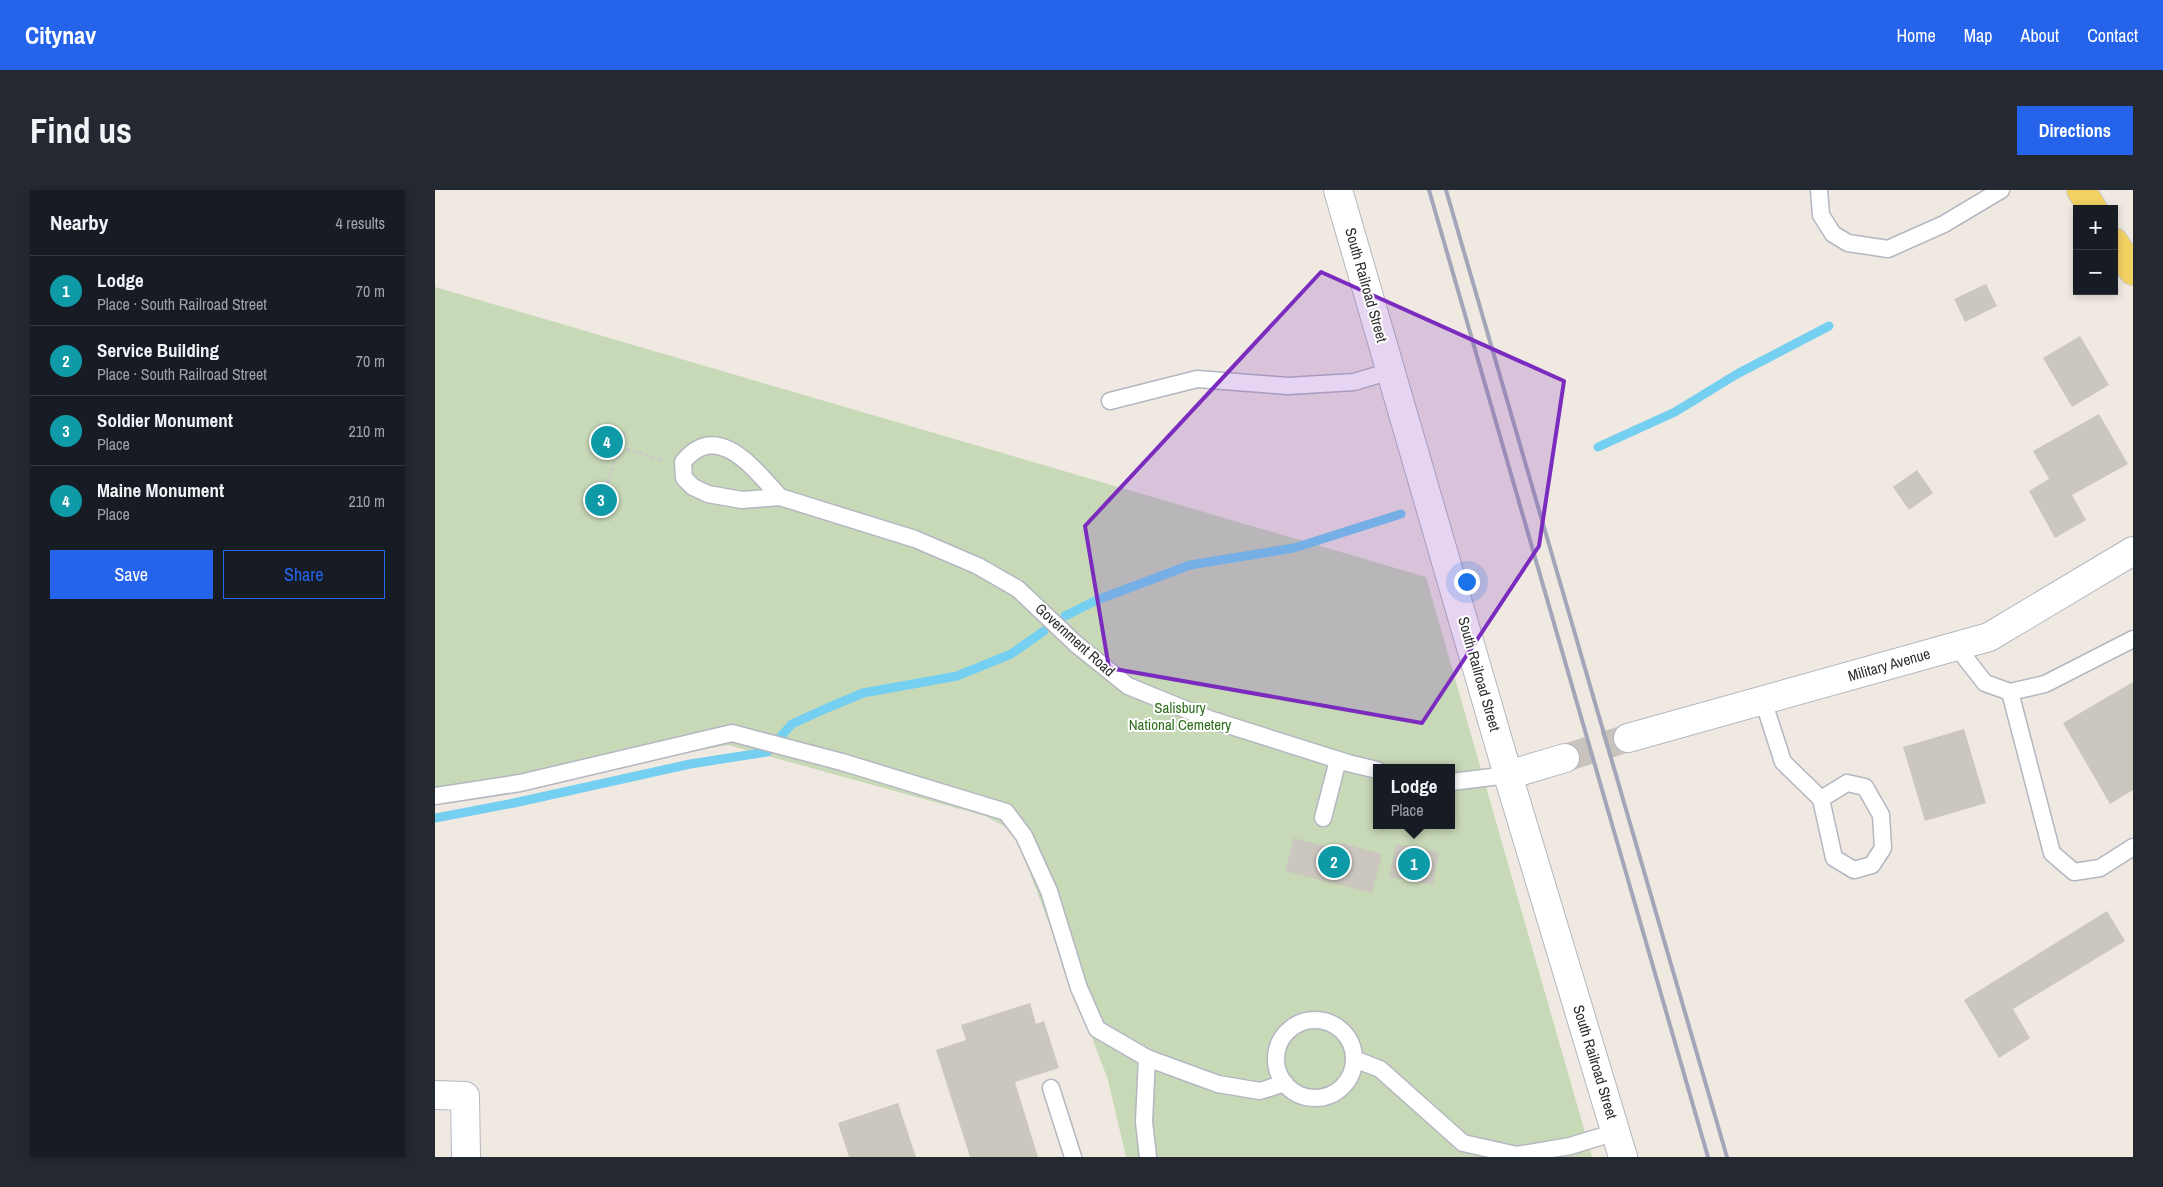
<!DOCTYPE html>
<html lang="en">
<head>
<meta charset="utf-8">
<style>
  body { margin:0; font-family:"Archivo Narrow",sans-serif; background:#242831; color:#f1f3f6 }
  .controls { position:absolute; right:15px; top:15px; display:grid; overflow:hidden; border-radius:0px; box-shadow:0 2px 8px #0003 }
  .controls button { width:45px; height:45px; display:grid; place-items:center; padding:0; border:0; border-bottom:1px solid #363941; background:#171b24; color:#f1f3f6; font:25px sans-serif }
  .you { position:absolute; left:1031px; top:391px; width:18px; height:18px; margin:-12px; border:4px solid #fff; border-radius:50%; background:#1a73e8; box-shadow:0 0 0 8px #1a73e833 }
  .badge { display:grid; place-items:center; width:32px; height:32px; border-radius:50%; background:#2563eb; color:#fff; font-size:16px; font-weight:700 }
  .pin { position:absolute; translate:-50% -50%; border:2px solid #fff; box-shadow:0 1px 5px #0006 }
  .popup { position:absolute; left:938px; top:574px; width:82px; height:65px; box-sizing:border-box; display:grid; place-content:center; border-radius:0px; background:#171b24; filter:drop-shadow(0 1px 4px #0005); font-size:16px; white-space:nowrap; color:#9ea1a6 }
  .popup b { font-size:19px; color:#f1f3f6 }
  .popup::after { content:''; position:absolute; left:50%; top:100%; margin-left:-10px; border:10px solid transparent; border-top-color:#171b24 }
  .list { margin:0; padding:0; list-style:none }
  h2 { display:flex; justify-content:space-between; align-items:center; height:65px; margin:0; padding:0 20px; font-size:21px }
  h2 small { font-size:16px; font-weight:400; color:#9ea1a6 }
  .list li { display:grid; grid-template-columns:32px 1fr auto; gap:15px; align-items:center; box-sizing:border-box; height:70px; padding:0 20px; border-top:1px solid #363941 }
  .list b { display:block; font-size:19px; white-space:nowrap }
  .list p { margin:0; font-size:16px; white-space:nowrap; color:#9ea1a6 }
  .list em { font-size:16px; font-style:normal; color:#9ea1a6 }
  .actions { display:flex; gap:10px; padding:15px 20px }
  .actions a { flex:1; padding:11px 0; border:1px solid #2563eb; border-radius:0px; text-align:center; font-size:18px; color:#2563eb }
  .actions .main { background:#2563eb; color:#fff }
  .map { position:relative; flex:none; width:1698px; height:967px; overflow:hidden; border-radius:0px }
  header { display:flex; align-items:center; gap:30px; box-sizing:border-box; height:70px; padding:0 25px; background:#2563eb; color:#fff }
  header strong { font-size:24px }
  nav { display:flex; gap:28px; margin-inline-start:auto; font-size:18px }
  .intro { display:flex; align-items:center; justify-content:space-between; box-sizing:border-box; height:120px; padding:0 30px }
  h1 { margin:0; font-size:35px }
  .button { padding:12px 22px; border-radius:0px; background:#2563eb; color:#fff; font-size:18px; font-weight:700 }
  main { display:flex; gap:30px; padding:0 30px }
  aside { flex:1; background:#171b24; border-radius:0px; box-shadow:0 2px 8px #0003 }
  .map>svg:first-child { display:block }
  .cemetery { fill:#c8d9b8; fill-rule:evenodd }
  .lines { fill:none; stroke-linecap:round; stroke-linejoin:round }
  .stream { stroke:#75cff0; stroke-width:9 }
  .building { fill:#cbc7bf }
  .street-tunnel { stroke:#c8c4bd; stroke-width:28; stroke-dasharray:28 14; stroke-linecap:butt }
  .lane-casing { stroke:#b4b7c1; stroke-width:19 }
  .street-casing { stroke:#b4b7c1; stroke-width:30 }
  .primary-casing { stroke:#c9c9c9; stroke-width:30 }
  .path { stroke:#c9c9c9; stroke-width:3; stroke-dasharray:4 2.5; stroke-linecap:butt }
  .lane { stroke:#fff; stroke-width:16 }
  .street { stroke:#fff; stroke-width:28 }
  .primary { stroke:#f2d163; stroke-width:28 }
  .rail { stroke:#a3a6b8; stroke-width:4 }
  .marked { fill:#7b2cbf; fill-opacity:0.2; stroke:#7b2cbf; stroke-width:4; stroke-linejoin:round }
  .labels { text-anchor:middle; stroke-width:4; stroke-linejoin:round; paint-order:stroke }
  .street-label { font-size:15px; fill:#2e2e2e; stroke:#fff }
  .park-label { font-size:15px; fill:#2c6e1b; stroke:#fff }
</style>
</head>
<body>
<header>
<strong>Citynav</strong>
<nav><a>Home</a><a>Map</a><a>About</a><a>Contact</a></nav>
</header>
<div class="intro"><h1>Find us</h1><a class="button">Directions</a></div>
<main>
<aside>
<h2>Nearby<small>4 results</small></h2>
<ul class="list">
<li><span class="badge" style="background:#0f9aa8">1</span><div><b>Lodge</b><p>Place · South Railroad Street</p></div><em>70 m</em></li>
<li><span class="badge" style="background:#0f9aa8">2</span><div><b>Service Building</b><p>Place · South Railroad Street</p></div><em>70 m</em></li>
<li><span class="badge" style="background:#0f9aa8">3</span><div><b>Soldier Monument</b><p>Place</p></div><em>210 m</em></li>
<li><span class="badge" style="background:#0f9aa8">4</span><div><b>Maine Monument</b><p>Place</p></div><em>210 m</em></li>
</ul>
<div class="actions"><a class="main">Save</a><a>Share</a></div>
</aside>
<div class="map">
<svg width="1698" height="967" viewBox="0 0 1698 967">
  <rect width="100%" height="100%" fill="#efe9e1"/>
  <path class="cemetery" d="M0,97L991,387L1157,967H691L673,890L587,662L577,640L550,626L293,555L0,608ZM942,578H1016V635H942Z"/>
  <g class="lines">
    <g class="stream">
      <polyline points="1163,257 1240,222 1302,184 1394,136"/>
      <polyline points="630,426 662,410 755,375 859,358 966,324"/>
      <polyline points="0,628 79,613 255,574 332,562 357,534 392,518 428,503 522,486 576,464 609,441"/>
    </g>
  </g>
  <g class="building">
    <polygon points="1551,94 1562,116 1530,132 1519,109"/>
    <polygon points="1645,146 1674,195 1637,217 1608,168"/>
    <polygon points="1664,224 1693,274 1637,305 1651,330 1620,348 1594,301 1614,289 1598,261"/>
    <polygon points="1482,280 1498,303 1474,320 1458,297"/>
    <polygon points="1698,492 1698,600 1675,614 1628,533"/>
    <polygon points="1529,539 1551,613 1490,631 1468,557"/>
    <polygon points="859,648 905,660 907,653 947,664 937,703 850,681"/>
    <polygon points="961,654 1004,662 998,695 954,687"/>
    <polygon points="1672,721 1690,751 1578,819 1595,848 1564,868 1529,810"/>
    <polygon points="595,813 601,834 609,831 624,878 580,892 603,967 535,967 501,860 531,850 526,835"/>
    <polygon points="463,913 481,967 414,967 403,933"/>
  </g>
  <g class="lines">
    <polyline class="street-tunnel" points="1130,568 1193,548"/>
    <defs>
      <g id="lane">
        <polyline points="1384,0 1386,25 1398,44 1413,53 1453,59 1509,34 1566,0"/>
        <polyline points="675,211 762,189 853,196 919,192 956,181"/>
        <path d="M345,307C320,280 283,229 248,272L249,288L258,297L273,304L307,310L345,307L480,349L543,376L583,399L641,454L693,496L774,529L913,573L942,580"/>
        <polyline points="1521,456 1550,493 1575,502 1610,494 1698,449"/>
        <polyline points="1575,502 1617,663 1639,682 1665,678 1698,657"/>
        <polyline points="1328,510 1348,572 1386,609 1399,668 1419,680 1437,675 1448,658 1446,625 1430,597 1412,593 1386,609"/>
        <polyline points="1016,592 1073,585"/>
        <polyline points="0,606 85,593 297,543 407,572 571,622 589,646 614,701 644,798 662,839 712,868 783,894 825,901 850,893"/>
        <polyline points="888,628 903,570"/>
        <circle cx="880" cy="869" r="39"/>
        <polyline points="712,868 709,932 713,967"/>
        <polyline points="919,869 945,879 1028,953 1082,965 1135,956 1181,942"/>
        <polyline points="616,898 638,967"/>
      </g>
      <g id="street">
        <polyline points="903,0 1073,585 1188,967"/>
        <polyline points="1193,548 1554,447 1698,361"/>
        <polyline points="1073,585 1130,568"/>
        <polyline points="0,905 30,906 31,967"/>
      </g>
      <g id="primary">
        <polyline points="1646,0 1658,19"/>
        <polyline points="1679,52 1698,81"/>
      </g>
    </defs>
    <use href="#lane" class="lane-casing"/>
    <use href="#street" class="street-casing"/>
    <use href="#primary" class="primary-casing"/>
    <g class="path">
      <polyline points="185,257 227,270"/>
      <polygon points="159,295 179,302 172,323 152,316"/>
      <polyline points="170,299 190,244 165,235 156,258 182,268"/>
    </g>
    <use href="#lane" class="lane"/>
    <use href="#street" class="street"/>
    <use href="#primary" class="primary"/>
    <g class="rail">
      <polyline points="994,0 1273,967"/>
      <polyline points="1011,0 1292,967"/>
    </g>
  </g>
  <path class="marked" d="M886,82L1129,191L1104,356L987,533L674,478L650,336Z"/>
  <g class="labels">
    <g class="street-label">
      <text transform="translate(931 95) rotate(74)" y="5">South Railroad Street</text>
      <text transform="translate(640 450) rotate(42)" y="5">Government Road</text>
      <text transform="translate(1454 475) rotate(-16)" y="5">Military Avenue</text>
      <text transform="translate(1044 484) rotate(74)" y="5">South Railroad Street</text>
      <text transform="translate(1160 872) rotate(73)" y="5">South Railroad Street</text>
    </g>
    <g class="park-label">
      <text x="745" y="523">Salisbury<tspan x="745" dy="17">National Cemetery</tspan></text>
    </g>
  </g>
</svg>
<div class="controls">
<button>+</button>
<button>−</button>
</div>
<div class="you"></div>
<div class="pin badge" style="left:979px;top:674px;background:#0f9aa8">1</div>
<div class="popup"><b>Lodge</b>Place</div>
<div class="pin badge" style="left:899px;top:672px;background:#0f9aa8">2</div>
<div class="pin badge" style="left:166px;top:310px;background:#0f9aa8">3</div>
<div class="pin badge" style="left:172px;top:252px;background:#0f9aa8">4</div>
</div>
</main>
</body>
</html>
